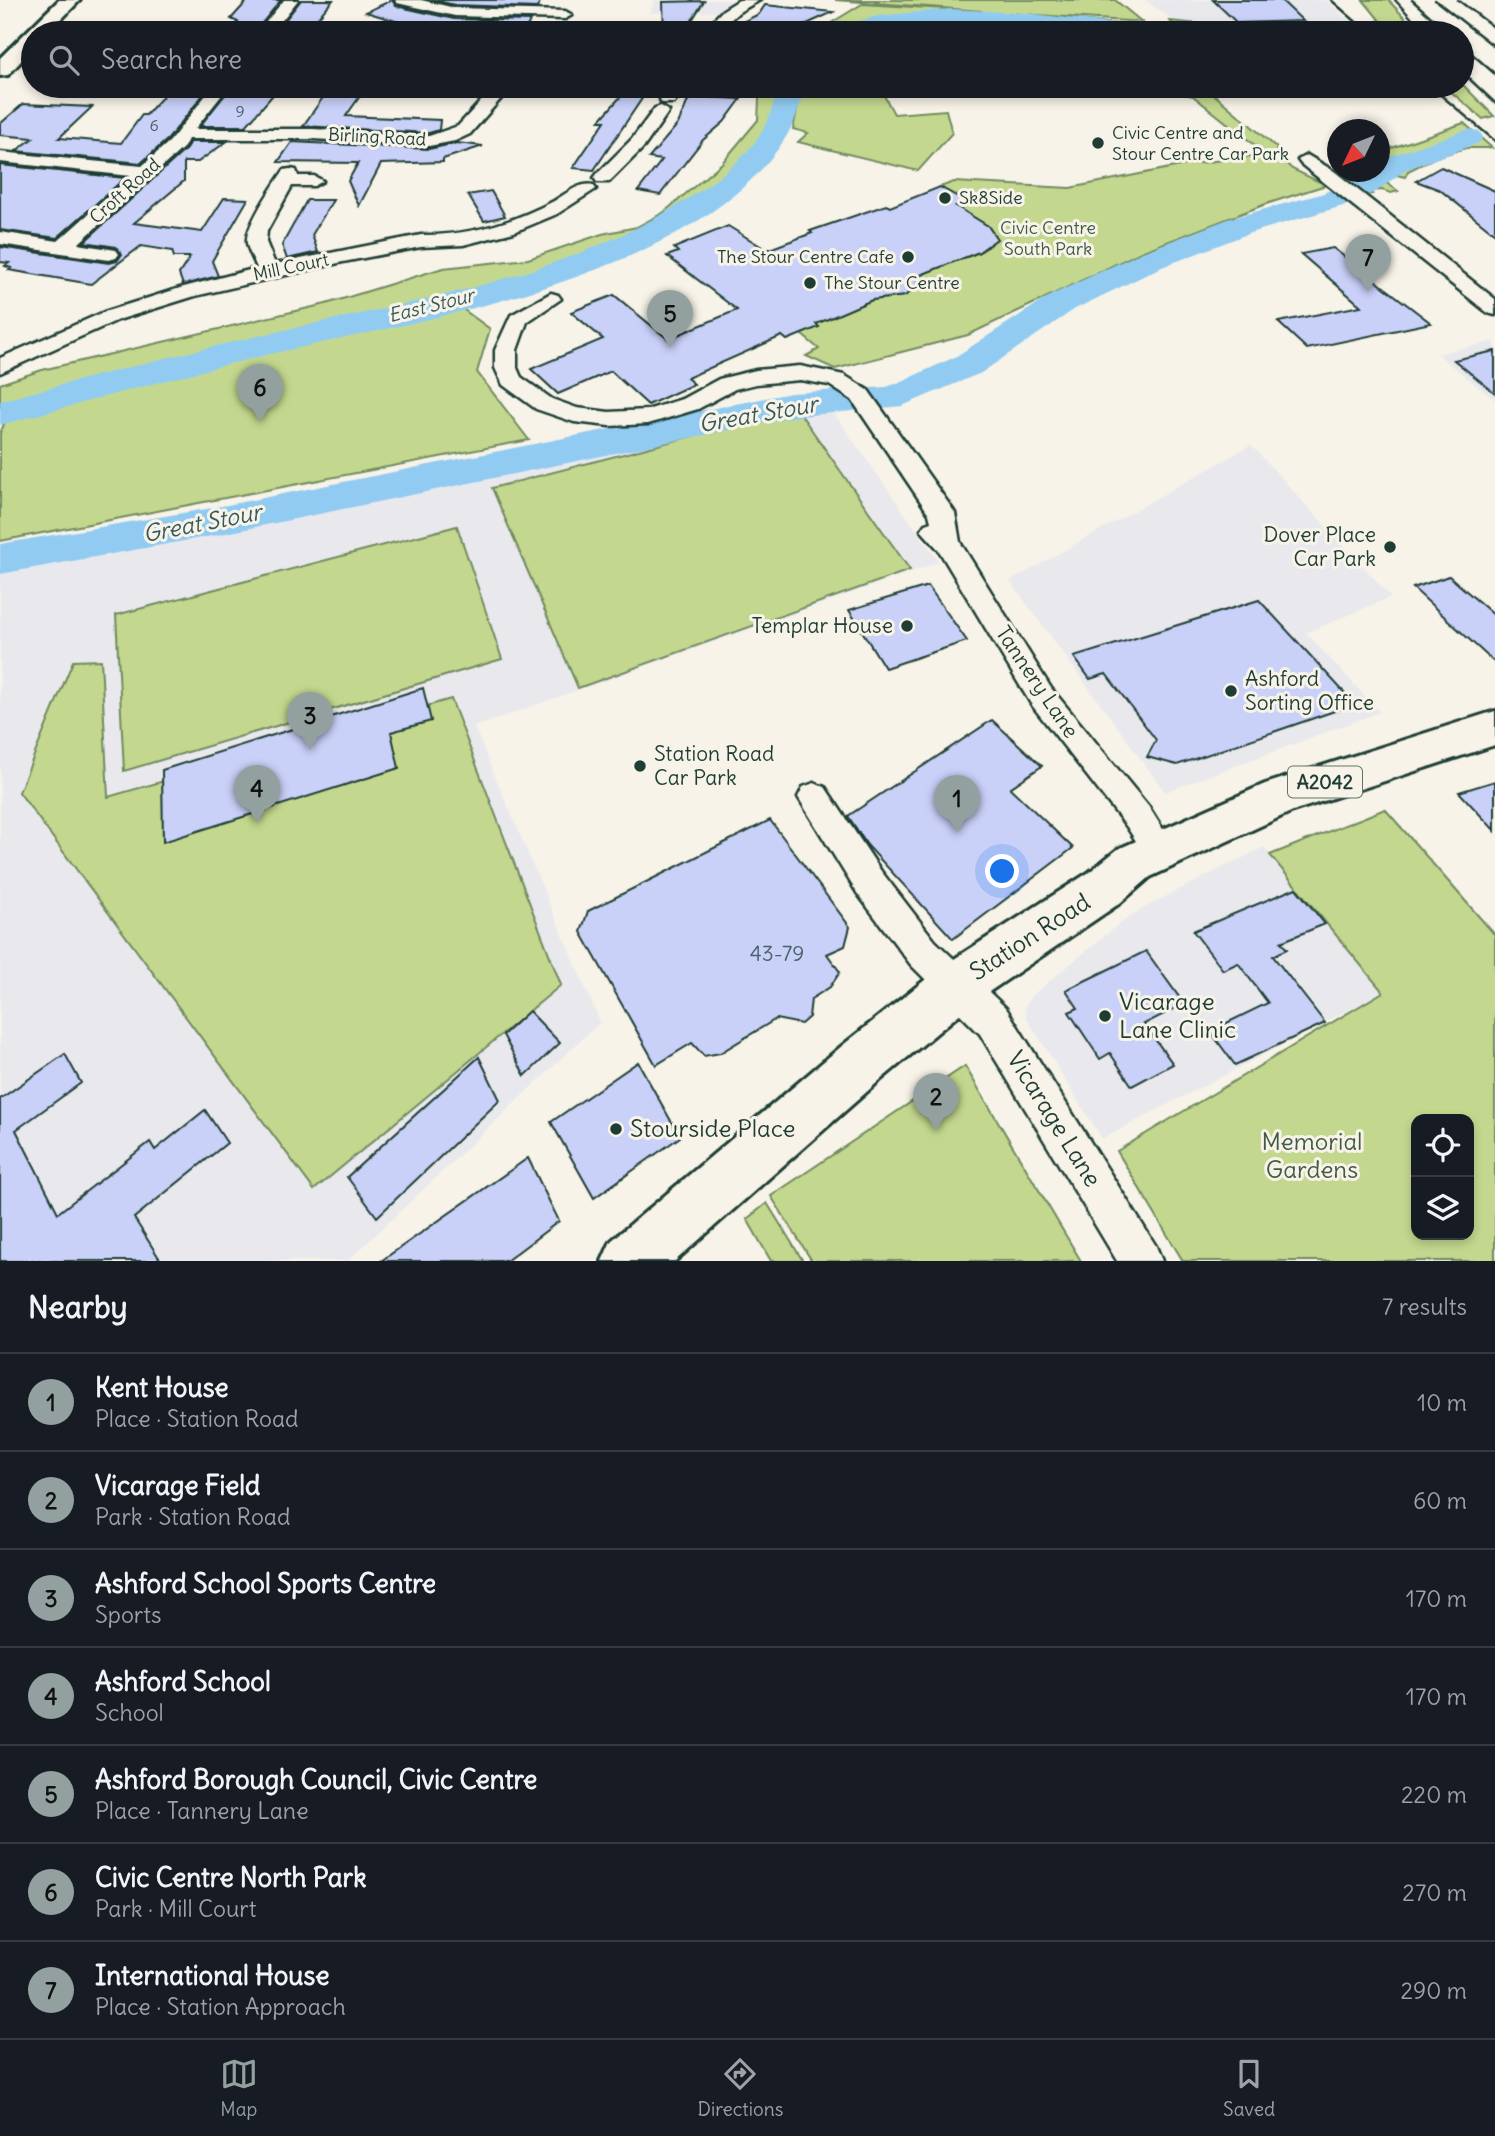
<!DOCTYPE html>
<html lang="en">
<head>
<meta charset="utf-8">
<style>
  body { margin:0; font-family:Delius,sans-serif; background:#242831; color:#f1f3f6 }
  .controls { position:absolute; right:21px; bottom:21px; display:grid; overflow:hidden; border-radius:14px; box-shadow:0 4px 10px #0003 }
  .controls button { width:63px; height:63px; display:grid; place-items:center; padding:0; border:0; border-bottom:2px solid #363941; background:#171b24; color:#f1f3f6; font:35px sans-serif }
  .compass { position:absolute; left:1327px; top:119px; width:63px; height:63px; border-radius:50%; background:#171b24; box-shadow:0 4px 10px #0003; rotate:227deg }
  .you { position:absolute; left:1003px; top:872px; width:24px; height:24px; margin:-18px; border:5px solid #fff; border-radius:50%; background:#1a73e8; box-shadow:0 0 0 10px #1a73e833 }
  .badge { display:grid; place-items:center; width:46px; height:46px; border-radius:50%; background:#92a19f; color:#111; font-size:23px; font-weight:700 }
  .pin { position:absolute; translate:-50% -58px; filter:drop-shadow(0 2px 4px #0008) }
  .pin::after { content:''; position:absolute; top:37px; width:24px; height:21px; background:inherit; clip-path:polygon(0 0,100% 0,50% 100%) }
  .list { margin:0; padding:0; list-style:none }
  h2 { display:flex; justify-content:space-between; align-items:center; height:91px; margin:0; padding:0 28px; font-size:30px }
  h2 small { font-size:23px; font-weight:400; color:#9ea1a6 }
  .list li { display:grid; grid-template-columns:46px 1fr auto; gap:21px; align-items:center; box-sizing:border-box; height:98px; padding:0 28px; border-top:2px solid #363941 }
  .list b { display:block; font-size:26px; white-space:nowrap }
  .list p { margin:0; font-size:23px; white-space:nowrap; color:#9ea1a6 }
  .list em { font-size:23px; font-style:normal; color:#9ea1a6 }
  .icon { flex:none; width:38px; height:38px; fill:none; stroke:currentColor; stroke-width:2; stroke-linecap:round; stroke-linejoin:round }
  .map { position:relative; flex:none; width:1495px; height:1261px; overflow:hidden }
  .search { position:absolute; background:#171b24; box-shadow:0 4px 10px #0003; left:21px; right:21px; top:21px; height:77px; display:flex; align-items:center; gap:18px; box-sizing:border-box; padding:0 24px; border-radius:38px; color:#9ea1a6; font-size:26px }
  .sheet { height:777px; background:#171b24 }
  nav { display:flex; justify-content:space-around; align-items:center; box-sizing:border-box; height:98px; border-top:2px solid #363941; background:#171b24; font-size:19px; color:#9ea1a6 }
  nav a { display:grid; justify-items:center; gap:4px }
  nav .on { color:#92a19f }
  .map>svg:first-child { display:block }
  .built { fill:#e9e9ed }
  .green { fill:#c3d88e; stroke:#718a61; stroke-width:2; fill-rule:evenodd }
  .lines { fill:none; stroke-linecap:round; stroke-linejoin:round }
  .river { fill:#92cbf1; fill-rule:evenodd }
  .building { fill:#c9d1f9; stroke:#1f3d34; stroke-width:2 }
  .street-casing { stroke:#1f3d34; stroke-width:5 }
  .primary-casing { stroke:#1f3d34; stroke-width:6 }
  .street { fill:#f7f3e8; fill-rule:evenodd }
  .primary { fill:#f7f3e8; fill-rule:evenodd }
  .rail { stroke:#1f3d34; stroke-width:2.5 }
  .poi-dot { fill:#1f3d34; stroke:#f7f3e8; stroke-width:2.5 }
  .labels { text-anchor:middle; stroke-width:6; stroke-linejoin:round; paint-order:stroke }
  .far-number-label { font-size:16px; fill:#4a6265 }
  .far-poi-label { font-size:18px; fill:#1f3d34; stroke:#f7f3e8; text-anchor:start }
  .far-street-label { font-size:18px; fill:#1f3d34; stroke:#f7f3e8 }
  .far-park-label { font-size:18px; fill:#405c46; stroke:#f7f3e8 }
  .far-water-label { font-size:19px; font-style:italic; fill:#36595a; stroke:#f7f3e8 }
  .shield { fill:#f7f3e8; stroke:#60746a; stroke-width:2 }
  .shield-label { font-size:19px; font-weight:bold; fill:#1f3d34 }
  .poi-label { font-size:21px; fill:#1f3d34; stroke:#f7f3e8; text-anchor:end }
  .street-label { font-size:21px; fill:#1f3d34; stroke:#f7f3e8 }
  .near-number-label { font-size:21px; fill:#4a6265 }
  .water-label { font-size:23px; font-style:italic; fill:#36595a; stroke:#f7f3e8 }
  .near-street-label { font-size:24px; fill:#1f3d34; stroke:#f7f3e8 }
  .near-poi-label { font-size:24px; fill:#1f3d34; stroke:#f7f3e8; text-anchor:start }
  .near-park-label { font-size:24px; fill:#405c46; stroke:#f7f3e8 }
</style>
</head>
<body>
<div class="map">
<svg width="1495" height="1261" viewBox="0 0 1495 1261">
  <rect width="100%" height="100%" fill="#f7f3e8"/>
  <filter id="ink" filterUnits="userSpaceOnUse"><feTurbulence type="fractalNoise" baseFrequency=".0143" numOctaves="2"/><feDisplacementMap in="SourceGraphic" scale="14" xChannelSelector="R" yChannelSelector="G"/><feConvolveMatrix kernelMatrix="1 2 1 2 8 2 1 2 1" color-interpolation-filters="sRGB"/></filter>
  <g filter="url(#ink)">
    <g class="built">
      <polygon points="655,0 732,0 728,7 719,12 650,13"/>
      <polygon points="1145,0 1326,0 1363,33 1286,33 1175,22"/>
      <polygon points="1495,341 1495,400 1437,354"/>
      <polygon points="826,402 939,562 474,727 600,1022 348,1261 0,1261 0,563"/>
      <polygon points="1251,445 1391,597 1306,633 1380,712 1165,792 1010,581"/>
      <polygon points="1264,847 1383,992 1102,1139 1026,1017 1025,1007 1030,997 1124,920 1153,903"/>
    </g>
    <g class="green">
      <polygon points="835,0 1115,0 1142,22 1008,13 1179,30 1170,21 1286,33 1130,33 934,16 884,20 847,33 815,33 862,4 982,11"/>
      <polygon points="1363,0 1388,0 1409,22 1410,25 1401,26 1409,33 1390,33"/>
      <polygon points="954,21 1108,33 851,33 883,24"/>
      <polygon points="1462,84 1494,116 1483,119 1444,86"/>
      <polygon points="767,86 791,86 791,93 778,124 750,165 685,215 574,268 503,290 199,357 0,407 0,384 42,370 326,304 443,268 528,259 602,234 637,227 663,213 722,163 758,120 759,99"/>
      <polygon points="802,86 879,86 894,114 946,110 952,133 918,171 798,142 808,133 793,129"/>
      <path d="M1149,86H1204L1276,147L1277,155L1292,169L1326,185L1266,204L1141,252L968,335L835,369L806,356L819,349L801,334L818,327L816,324L872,300L905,296L917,286C919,269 950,262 964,256L967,257C978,253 992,248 995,236L988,226L939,214L966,202L940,187L954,182L1070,188L1185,165L1266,154L1193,96Z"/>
      <polygon points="1464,123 1492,148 1466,148 1436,157 1408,171 1405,177 1380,171 1380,152"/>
      <path d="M1344,172C1373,172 1376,175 1398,191L1391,193L1382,190L1369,191L1372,194L1365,195L1341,177Z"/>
      <polygon points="457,305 490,329 477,372 529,440 0,541 0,433 10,411"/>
      <polygon points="797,409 910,570 578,688 492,488"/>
      <polygon points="457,526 502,659 124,771 116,615"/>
      <polygon points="101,660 108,797 451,699 561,985 314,1190 19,792 73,661"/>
      <path d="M1385,809L1495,935V1261H1183L1117,1151L1383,992L1270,855ZM1416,1119H1469V1235H1416Z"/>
      <polygon points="965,1066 1081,1261 812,1261 771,1196"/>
      <polygon points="767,1203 803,1261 771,1261 747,1219"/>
    </g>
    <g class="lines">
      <g class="river">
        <path d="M950,9L1025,13L1135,26L1143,28L1147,33C1080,36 1015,22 948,23C909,24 870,35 831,33L835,28L877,16Z"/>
        <path d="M779,86H805C800,105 795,124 784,140C696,279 412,321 262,356C174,377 87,402 0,425V401C87,378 174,355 262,335C408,302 561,280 689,198C715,181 742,162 760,135C769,120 774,103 779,86Z"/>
        <polygon points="1469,129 1479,131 1483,137 1479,143 1405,170 1377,191 1343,206 1250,233 1162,267 1075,309 981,373 902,406 791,417 212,536 0,574 0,544 212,508 791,393 886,387 898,383 955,357 1051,295 1140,253 1228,219 1321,194 1357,179 1366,172 1380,172 1380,162 1385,158"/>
      </g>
    </g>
    <g class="building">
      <polygon points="248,0 281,0 254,33 226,33 238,22 231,19"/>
      <polygon points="301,0 333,0 305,33 275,33"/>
      <polygon points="392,0 396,6 454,19 530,21 524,32 422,29 366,12"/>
      <polygon points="432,0 541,0 537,8 455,5"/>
      <polygon points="1213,0 1281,0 1303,21 1237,23"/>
      <polygon points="704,1 684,33 664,33 663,2"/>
      <polygon points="765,5 833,12 787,33 720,33 759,14"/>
      <polygon points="176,86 210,86 168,139 141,163 16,151 33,138 0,135 0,124 23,104 92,107 59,138 121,143 142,115 146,115 165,94 170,94"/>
      <polygon points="232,86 262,86 259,89 278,89 246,126 200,126"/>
      <polygon points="331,86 367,86 346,116 440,120 439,130 429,133 303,126"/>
      <polygon points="630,86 645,94 594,170 573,168 605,121 599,121"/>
      <polygon points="690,96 741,99 724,122 703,140 660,195 638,191 662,160 649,158 678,124"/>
      <polygon points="190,142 226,142 198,162 184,162 184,181 134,223 202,232 224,198 248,199 212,261 218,276 183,285 179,274 190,257 174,257 172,251 141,246 91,284 9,270 11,268 5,266 9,263 0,262 0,247 109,263 117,261 122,254 116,247 84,242 186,149"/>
      <polygon points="292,142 429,149 457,143 483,146 443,159 443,162 381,164 359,206 348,181 358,163 278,162"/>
      <polygon points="0,165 125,178 57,238 0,230"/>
      <polygon points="1441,167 1495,191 1495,234 1440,190 1416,181"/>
      <polygon points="940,187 967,202 956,206 988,226 997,239 979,252 918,276 917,286 905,296 872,300 816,324 819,327 787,340 782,336 687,378 694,384 648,405 611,371 558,394 531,369 603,339 571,312 614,295 668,339 737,310 667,256 678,252 674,248 728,226 767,250 812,233 810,231 886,205 890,207"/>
      <polygon points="491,191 505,216 484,221 468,195"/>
      <polygon points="307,200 333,200 312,235 318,252 287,259 282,245"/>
      <polygon points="1333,248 1431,323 1307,349 1278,322 1361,306 1301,254"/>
      <polygon points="1495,351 1495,393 1454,360"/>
      <polygon points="1449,576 1495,616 1495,663 1413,588"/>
      <polygon points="928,586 967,641 885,668 849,610"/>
      <polygon points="1259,600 1355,704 1177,765 1147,757 1156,740 1106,674 1090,679 1074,657"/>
      <polygon points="423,688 431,721 391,732 399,768 163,842 162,770"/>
      <polygon points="992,720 1042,766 1010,788 1073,848 953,939 867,845 848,816"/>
      <polygon points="1495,781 1495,831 1459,792"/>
      <polygon points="770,820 850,927 845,946 827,954 840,972 830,987 811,999 809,1017 801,1024 776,1019 720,1053 704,1056 692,1043 656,1065 581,932 588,911"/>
      <polygon points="1296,888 1325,924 1281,942 1287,949 1273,956 1325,1023 1235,1065 1210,1031 1268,1003 1238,963 1223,970 1193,931"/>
      <polygon points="1146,951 1184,1004 1144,1024 1173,1064 1132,1086 1110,1053 1100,1059 1069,1012 1078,1008 1066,990"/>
      <polygon points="529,1011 560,1043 525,1076 503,1035"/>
      <polygon points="65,1054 81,1083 16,1130 58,1213 150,1142 155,1150 205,1110 227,1143 134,1218 161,1261 0,1261 0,1099"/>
      <polygon points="479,1057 500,1100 377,1217 347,1177"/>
      <polygon points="638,1062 680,1137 594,1198 551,1122"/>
      <polygon points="528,1158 559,1221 506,1261 381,1261"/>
    </g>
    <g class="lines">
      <defs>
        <g id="street">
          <polygon points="284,0 298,0 272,33 257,33"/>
          <polygon points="395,0 421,0 455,8 565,11 572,15 565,19 455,16 397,3"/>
          <polygon points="739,0 760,0 739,12 716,33 701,33 723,10"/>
          <polygon points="213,86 229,86 195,129 313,129 429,136 458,126 495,86 512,86 470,134 455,141 429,146 313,139 188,139 184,147 78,244 116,250 119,254 116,258 109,260 0,244 0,232 58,241 131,176 0,162 0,152 142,166 170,141"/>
          <polygon points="670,86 686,86 674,103 662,103 660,100"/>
          <polygon points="661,106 669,111 644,147 609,182 597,182 594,178 597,174 632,139 655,108"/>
          <polygon points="1307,155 1334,171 1495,299 1495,315 1488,313 1301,164 1298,160"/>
          <path d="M290,169L296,170L298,176H314L323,181L314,186H292L267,231L266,242L275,264L421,235C468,236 512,223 554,201C566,194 579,182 593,185L596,189L557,214L514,232L463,245L421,247L343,262L195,296L118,320L0,373V358L104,312L180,288L257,268C254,260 248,251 247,243C244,227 275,183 284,170Z"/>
          <polygon points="551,293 558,295 561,299 527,322 517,350 517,368 521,377 552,399 577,408 609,412 647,410 682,399 719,379 756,370 800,366 844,375 868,390 951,507 955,513 960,542 1051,688 1149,807 1176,850 1172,860 1160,865 1148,860 1127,827 1031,704 938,549 921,530 925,524 931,522 929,514 852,400 829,385 800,380 756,384 735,389 698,409 648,424 609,426 574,422 536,409 503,385 495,368 495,350 511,315"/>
          <polygon points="814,783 825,787 881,871 935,941 1006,1008 1156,1246 1162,1261 1117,1261 980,1034 911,965 857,893 798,797 803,787"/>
        </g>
        <g id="primary">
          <polygon points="59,0 80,0 48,33 33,33 33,48 8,75 0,76 0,58"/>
          <polygon points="1495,711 1495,745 1293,811 1150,877 1120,903 974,1002 879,1081 675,1261 602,1261 611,1241 843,1045 940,968 1088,873 1118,849 1265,784"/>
        </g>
      </defs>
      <use href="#street" class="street-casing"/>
      <use href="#primary" class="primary-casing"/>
      <use href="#street" class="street"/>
      <use href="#primary" class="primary"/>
      <g class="rail">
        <polyline points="1331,0 1369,33"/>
        <polyline points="1395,0 1425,33"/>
        <polyline points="1412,0 1449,33"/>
        <polyline points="1435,0 1495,47"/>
        <polyline points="1458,0 1495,28"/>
        <polyline points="1462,45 1495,74"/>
        <polyline points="1462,72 1495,103"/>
        <polyline points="1430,86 1495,141"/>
      </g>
    </g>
  </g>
  <g class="poi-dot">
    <circle cx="1098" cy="143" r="7"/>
    <circle cx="945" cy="198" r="7"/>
    <circle cx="908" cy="257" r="7"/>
    <circle cx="810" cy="283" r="7"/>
    <circle cx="1390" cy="547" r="7"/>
    <circle cx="907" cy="626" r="7"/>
    <circle cx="1231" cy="691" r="7"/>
    <circle cx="640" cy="766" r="7"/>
    <circle cx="1105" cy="1016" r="7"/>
    <circle cx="616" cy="1129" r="7"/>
  </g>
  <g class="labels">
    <g class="far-number-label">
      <text x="240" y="117">9</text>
      <text x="154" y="131">6</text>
    </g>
    <g class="far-poi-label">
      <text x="1112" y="139">Civic Centre and<tspan x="1112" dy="21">Stour Centre Car Park</tspan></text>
      <text x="959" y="204">Sk8Side</text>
      <text x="894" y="263" text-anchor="end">The Stour Centre Cafe</text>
      <text x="824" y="289">The Stour Centre</text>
    </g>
    <g class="far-street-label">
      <text transform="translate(377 137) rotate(3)" y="6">Birling Road</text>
      <text transform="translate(125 191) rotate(-42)" y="6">Croft Road</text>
      <text transform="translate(291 267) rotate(-12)" y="6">Mill Court</text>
    </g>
    <g class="far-park-label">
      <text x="1048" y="234">Civic Centre<tspan x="1048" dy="21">South Park</tspan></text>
    </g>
    <g class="far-water-label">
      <text transform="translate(431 305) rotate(-14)" y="7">East Stour</text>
    </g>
    <rect class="shield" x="1288" y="766.5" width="74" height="31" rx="5"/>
    <g class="shield-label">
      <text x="1325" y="789">A2042</text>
    </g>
    <g class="poi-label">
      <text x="1376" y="542">Dover Place<tspan x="1376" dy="24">Car Park</tspan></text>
      <text x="893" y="633">Templar House</text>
      <text x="1245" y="686" text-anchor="start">Ashford<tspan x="1245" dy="24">Sorting Office</tspan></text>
      <text x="654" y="761" text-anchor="start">Station Road<tspan x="654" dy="24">Car Park</tspan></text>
    </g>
    <g class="street-label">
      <text transform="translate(1037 682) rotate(56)" y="7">Tannery Lane</text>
    </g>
    <g class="near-number-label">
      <text x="777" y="961">43-79</text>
    </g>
    <g class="water-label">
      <text transform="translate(758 414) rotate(-10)" y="8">Great Stour</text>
      <text transform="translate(202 523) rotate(-11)" y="8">Great Stour</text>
    </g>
    <g class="near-street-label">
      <text transform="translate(1030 937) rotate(-33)" y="8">Station Road</text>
      <text transform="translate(1054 1119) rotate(58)" y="8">Vicarage Lane</text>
    </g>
    <g class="near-poi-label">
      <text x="1119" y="1010">Vicarage<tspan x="1119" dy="28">Lane Clinic</tspan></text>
      <text x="630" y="1137">Stourside Place</text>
    </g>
    <g class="near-park-label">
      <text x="1312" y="1150">Memorial<tspan x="1312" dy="28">Gardens</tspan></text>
    </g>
  </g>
</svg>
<div class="controls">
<button><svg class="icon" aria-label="locate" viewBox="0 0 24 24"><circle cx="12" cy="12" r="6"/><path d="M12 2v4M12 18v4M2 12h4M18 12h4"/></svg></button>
<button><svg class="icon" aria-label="layers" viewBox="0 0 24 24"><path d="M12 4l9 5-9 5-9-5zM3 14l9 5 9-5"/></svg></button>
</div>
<svg class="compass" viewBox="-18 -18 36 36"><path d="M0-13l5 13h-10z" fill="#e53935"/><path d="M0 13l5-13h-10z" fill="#9ea1a6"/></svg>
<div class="you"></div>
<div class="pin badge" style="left:957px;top:833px">1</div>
<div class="pin badge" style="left:936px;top:1131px">2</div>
<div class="pin badge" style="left:310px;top:750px">3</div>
<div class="pin badge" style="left:257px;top:823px">4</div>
<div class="pin badge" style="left:670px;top:348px">5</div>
<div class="pin badge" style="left:260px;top:422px">6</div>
<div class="pin badge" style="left:1368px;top:292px">7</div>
<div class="search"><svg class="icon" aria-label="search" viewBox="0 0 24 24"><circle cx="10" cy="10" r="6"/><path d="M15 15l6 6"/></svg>Search here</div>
</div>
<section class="sheet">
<h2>Nearby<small>7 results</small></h2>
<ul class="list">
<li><span class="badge">1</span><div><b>Kent House</b><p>Place · Station Road</p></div><em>10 m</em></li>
<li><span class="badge">2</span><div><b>Vicarage Field</b><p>Park · Station Road</p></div><em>60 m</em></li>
<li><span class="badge">3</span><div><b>Ashford School Sports Centre</b><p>Sports</p></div><em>170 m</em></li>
<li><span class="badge">4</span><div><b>Ashford School</b><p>School</p></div><em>170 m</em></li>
<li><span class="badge">5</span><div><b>Ashford Borough Council, Civic Centre</b><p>Place · Tannery Lane</p></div><em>220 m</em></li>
<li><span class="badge">6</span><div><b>Civic Centre North Park</b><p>Park · Mill Court</p></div><em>270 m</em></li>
<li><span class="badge">7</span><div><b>International House</b><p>Place · Station Approach</p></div><em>290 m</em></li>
</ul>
</section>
<nav>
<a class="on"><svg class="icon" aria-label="map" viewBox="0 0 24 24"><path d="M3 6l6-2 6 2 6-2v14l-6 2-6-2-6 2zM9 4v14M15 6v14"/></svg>Map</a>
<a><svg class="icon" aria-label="directions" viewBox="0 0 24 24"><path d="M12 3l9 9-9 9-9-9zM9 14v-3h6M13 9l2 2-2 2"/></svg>Directions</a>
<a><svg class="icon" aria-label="saved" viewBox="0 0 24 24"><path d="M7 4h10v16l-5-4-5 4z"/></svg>Saved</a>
</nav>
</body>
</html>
